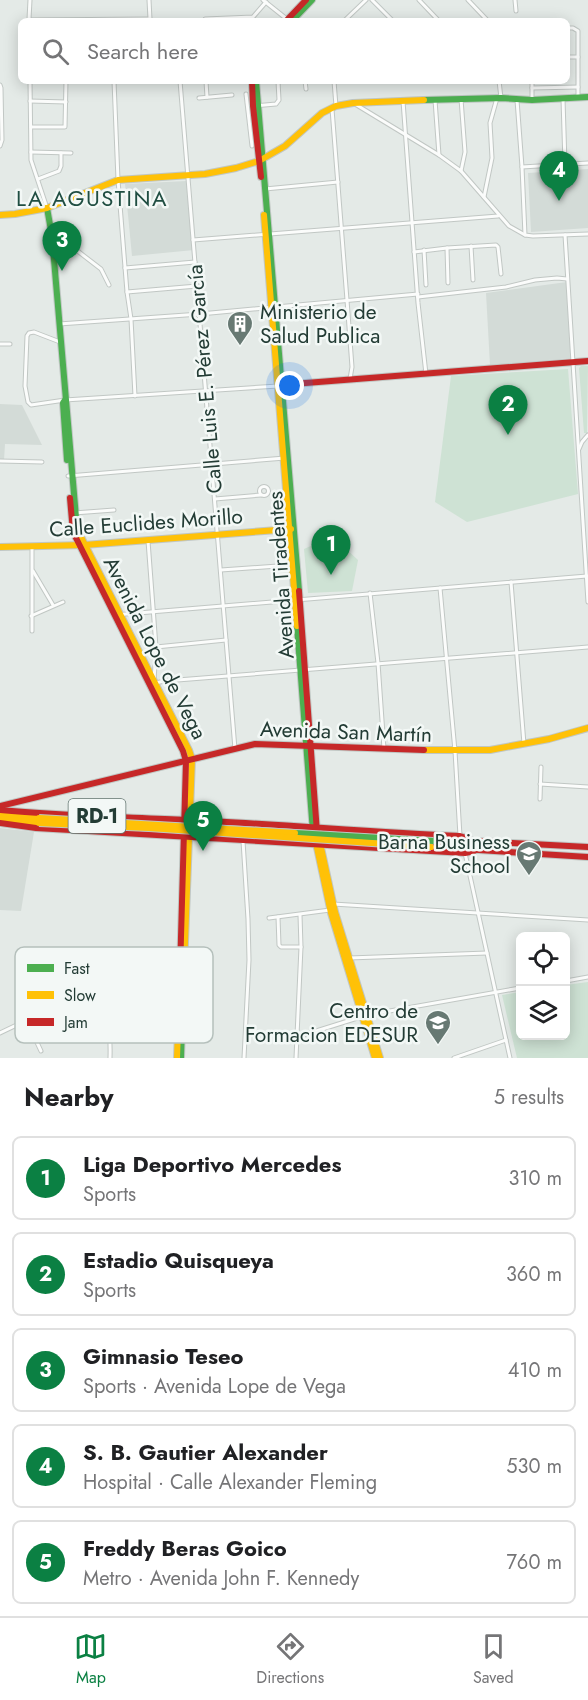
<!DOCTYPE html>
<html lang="en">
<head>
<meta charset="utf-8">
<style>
  body { margin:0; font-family:Jost,sans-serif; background:#f6f6f6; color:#202124 }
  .controls { position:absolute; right:18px; bottom:18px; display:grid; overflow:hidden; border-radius:9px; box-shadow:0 3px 15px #0003 }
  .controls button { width:54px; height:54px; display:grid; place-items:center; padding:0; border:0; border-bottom:2px solid #e0e0e0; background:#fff; color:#202124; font:30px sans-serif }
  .you { position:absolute; left:290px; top:386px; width:21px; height:21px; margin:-15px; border:4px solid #fff; border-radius:50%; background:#1a73e8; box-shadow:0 0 0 9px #1a73e833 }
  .badge { display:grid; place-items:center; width:39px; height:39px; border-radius:50%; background:#0b8043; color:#fff; font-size:20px; font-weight:700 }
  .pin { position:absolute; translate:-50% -50px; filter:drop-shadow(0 2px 3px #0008) }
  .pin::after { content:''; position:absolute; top:32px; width:21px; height:18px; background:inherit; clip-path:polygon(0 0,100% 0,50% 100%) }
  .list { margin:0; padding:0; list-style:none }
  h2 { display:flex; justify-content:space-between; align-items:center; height:78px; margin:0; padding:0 24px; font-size:26px }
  h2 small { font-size:20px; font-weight:400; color:#757577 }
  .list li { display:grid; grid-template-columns:39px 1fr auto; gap:18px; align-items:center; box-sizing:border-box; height:84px; margin:0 12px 12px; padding:0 12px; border:2px solid #e0e0e0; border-radius:9px }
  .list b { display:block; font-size:22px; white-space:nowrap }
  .list p { margin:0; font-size:20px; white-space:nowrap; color:#757577 }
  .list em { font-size:20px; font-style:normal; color:#757577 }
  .icon { flex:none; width:33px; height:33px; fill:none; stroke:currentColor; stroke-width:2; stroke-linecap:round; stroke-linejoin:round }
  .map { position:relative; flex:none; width:588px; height:1058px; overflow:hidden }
  .search { position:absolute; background:#fff; box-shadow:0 3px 15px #0003; left:18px; right:18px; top:18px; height:66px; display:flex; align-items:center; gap:15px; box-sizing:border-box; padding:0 21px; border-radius:9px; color:#757577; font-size:22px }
  .sheet { height:558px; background:#fff }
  nav { display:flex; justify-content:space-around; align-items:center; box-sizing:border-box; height:84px; border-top:2px solid #e0e0e0; background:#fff; font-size:16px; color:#757577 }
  nav a { display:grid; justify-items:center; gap:3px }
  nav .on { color:#0b8043 }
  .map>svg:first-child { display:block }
  .built { fill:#d3dbd7 }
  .green { fill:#cee2d4 }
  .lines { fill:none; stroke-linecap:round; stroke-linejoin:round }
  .street-casing { stroke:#c1c7c4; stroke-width:5 }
  .fast-casing { stroke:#c0c7c4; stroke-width:8 }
  .slow-casing { stroke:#c0c7c4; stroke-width:8 }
  .jam-casing { stroke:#c0c7c4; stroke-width:8 }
  .street { stroke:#fbfcfb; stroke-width:3 }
  .fast { stroke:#4caf50; stroke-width:6 }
  .slow { stroke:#ffc107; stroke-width:6 }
  .jam { stroke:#c62828; stroke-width:6 }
  .fast-bridge-casing { stroke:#bdc6c2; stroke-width:8; stroke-linecap:butt }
  .slow-bridge-casing { stroke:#bdc6c2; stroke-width:8; stroke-linecap:butt }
  .fast-bridge { stroke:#4caf50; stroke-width:6 }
  .slow-bridge { stroke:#ffc107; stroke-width:6 }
  .labels { text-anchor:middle; stroke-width:5; stroke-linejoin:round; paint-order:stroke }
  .shield { fill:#f3f8f6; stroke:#61746f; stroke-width:1.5 }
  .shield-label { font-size:20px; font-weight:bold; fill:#233c35 }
  .poi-label { font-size:21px; fill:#233c35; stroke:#f3f8f6; text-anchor:end }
  .street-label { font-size:21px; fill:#233c35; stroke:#f3f8f6 }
  .neighbourhood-label { font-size:22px; letter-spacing:1.5px; fill:#204e42; stroke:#f3f8f6 }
  .key { fill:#f3f8f6; stroke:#b5c0bc; stroke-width:1.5 }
  .key-label { font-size:16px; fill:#233c35 }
</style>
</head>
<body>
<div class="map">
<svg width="588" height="1058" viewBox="0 0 588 1058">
  <rect width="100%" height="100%" fill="#e4eae7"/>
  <g class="built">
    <polygon points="588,169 588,228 531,232 528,173"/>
    <polygon points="187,181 194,250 132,256 125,184"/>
    <polygon points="567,282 571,358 490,365 486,293"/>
    <polygon points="0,404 22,405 42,445 5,444 4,460 0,460"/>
    <polygon points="0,828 34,832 21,911 0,910"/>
  </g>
  <g class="green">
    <polygon points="581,366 588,366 587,433 584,433 579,368"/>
    <polygon points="568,369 578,494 467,522 435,502 451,376"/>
    <polygon points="324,540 344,547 358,560 352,591 308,593 304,549"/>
    <polygon points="588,982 588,1058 517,1058 502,995 520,992 520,1036 566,1036 566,985"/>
  </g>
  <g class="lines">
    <defs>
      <g id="street">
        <polyline points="149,0 150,19"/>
        <polyline points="263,0 288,20"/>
        <polyline points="372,0 393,21"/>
        <polyline points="419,0 439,21"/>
        <polyline points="468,0 488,21"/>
        <polyline points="515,0 516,11"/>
        <polyline points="29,19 30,0"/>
        <polyline points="205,19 253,17 266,2"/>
        <polyline points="29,20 150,19"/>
        <polyline points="344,21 366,0"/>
        <polyline points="567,28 573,28 578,31 578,98"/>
        <polyline points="567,57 578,57"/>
        <polyline points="30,81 31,160 47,208"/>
        <polyline points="114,81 118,180 127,292 131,319 135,396"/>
        <polyline points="180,81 235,749"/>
        <polyline points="206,81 207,97"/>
        <polyline points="305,81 306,89"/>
        <polyline points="334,81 336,106"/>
        <polyline points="499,81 501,98"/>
        <polyline points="532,81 532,100"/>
        <polyline points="0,85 1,88 2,140 0,146"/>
        <polyline points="532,88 578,87"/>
        <polyline points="246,94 252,146"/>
        <polyline points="199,98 232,95"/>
        <polyline points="563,99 565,164"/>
        <polyline points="435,100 439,155"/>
        <polyline points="517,100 522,167 525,235"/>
        <polyline points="30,101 66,102"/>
        <polyline points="403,101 418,303 426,374"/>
        <polyline points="355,104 439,155 461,171 509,226 525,235 533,236 588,234"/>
        <polyline points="253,106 276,104 279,100 278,81"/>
        <polyline points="332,109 347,300 352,367 350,379"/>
        <polyline points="31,127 65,127 66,81"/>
        <polyline points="31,152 71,153"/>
        <polyline points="522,167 588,163"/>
        <polyline points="461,171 465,152 461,99"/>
        <polyline points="38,179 59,171 61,166 61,153"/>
        <polyline points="265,189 338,182"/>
        <polyline points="484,197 492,158 490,123 497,98"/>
        <polyline points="565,235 588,602"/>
        <polyline points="52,236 62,239 101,269 109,285"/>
        <polyline points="193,240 498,216"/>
        <polyline points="471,246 473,280"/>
        <polyline points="447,248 448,283"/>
        <polyline points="424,250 426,285"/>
        <polyline points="414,252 447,248 496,245 498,247 501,274"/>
        <polyline points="125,268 195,262"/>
        <polyline points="127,292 197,286"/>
        <polyline points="418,297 506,287 535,280 557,278 567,279"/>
        <polyline points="59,324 200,314 418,294"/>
        <polyline points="60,342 34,332 29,333 27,336 25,386 28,402 31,405 65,400 278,386"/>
        <polyline points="0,344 10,344"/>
        <polyline points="579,449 582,442 588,435"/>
        <polyline points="0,461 42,462"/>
        <polyline points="68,476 285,458"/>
        <circle cx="264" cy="491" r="4.5"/>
        <polyline points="215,499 261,495"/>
        <polyline points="74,513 114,510"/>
        <polyline points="148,541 156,647 154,681"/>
        <polyline points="221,570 291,565"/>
        <polyline points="33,571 53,605"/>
        <polyline points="511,582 524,744"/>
        <polyline points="440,588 455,751 460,836"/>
        <polyline points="370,593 378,663 384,749"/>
        <polyline points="114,615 587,576"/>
        <polyline points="31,616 63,602"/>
        <polyline points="32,631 32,546"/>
        <polyline points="156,647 226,640"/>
        <polyline points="150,684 165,681 588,647"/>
        <polyline points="540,784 588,787"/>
        <polyline points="540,799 541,767"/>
        <polyline points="243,841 248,919 249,960 244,1058"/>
        <polyline points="465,853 510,1058"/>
        <polyline points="333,904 588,920"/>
        <polyline points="278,917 279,945 281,947 301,947"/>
        <polyline points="269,918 330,910"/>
        <polyline points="349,958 487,953"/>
        <polyline points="566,981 588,977"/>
        <path d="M95,988C107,1015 111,1028 110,1058"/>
        <polyline points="27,1021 41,1051"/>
        <polyline points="0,1033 123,974 143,969 179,970"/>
        <polyline points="297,1037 367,1015 520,988"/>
        <polyline points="296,1058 301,947 300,915"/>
        <polyline points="454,1058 506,1040"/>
      </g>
      <g id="fast">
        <polyline points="292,21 312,0"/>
        <polyline points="256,81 299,591"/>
        <polyline points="424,100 501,98 532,100 588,97"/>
        <polyline points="47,208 52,236 77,529"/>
        <polyline points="65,400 63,403 67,460"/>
        <polyline points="297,626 313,832"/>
        <polyline points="181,1058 184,968"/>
      </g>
      <g id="slow">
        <polyline points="0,215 15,214 47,208 118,180 205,174 236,168 259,161 285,146 322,113 336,106 353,103 424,100"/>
        <polyline points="264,215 297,626"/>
        <polyline points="77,529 189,750 192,759 184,968"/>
        <polyline points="0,547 84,545 291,529"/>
        <polyline points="424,750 490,750 549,739 588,728"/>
        <polyline points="0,814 39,818"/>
        <polyline points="0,819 39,823"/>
        <polyline points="316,843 331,913 375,1058"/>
        <polyline points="320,843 335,912 380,1058"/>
        <polyline points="177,1058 180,972"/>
      </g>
      <g id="jam">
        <polyline points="286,21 306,0"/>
        <polyline points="252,81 253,106 261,177"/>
        <polyline points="280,385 588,361"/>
        <polyline points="70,498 73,532 183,751 186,761 180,972"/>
        <polyline points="299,591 317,832"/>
        <polyline points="0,806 255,744 424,750"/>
        <path d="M0,810C62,816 125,817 187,820C278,824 369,832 460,836L472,840"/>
        <polyline points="0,823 36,828 465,853 474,851"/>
        <polyline points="433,841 476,841 588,847"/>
        <polyline points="431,847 588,857"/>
      </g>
    </defs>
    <use href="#street" class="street-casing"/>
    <use href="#fast" class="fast-casing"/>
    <use href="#slow" class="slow-casing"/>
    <use href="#jam" class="jam-casing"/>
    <use href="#street" class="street"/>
    <use href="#fast" class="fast"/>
    <use href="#slow" class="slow"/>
    <use href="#jam" class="jam"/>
    <defs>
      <polyline id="fast-bridge" points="295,833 433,841"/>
      <g id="slow-bridge">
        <polyline points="39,818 295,833"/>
        <polyline points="39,823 149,828 431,847"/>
      </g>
    </defs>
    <use href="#fast-bridge" class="fast-bridge-casing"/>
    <use href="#slow-bridge" class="slow-bridge-casing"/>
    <use href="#fast-bridge" class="fast-bridge"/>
    <use href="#slow-bridge" class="slow-bridge"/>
  </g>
  <defs>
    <symbol id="building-pin" viewBox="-11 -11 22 30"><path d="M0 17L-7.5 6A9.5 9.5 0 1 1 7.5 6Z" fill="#677973" stroke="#f3f8f6"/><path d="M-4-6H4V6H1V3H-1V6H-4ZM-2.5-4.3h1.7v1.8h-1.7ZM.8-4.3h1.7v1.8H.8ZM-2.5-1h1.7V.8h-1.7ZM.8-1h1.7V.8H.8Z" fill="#fff"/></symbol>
    <symbol id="university-pin" viewBox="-11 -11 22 30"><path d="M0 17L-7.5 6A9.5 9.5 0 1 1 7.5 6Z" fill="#677973" stroke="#f3f8f6"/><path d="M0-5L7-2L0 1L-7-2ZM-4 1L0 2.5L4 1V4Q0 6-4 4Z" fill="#fff"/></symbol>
    <symbol id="school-pin" viewBox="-11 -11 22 30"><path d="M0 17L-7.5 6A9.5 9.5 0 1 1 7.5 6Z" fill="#677973" stroke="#f3f8f6"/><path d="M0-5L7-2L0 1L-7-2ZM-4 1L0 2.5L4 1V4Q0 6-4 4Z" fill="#fff"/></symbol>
  </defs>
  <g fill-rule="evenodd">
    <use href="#building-pin" x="225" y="309" width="30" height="40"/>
    <use href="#university-pin" x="514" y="839" width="30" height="40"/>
    <use href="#school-pin" x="423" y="1008" width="30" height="40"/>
  </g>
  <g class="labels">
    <rect class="shield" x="68.5" y="799" width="57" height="34" rx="4.5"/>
    <g class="shield-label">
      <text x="97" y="823">RD-1</text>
    </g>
    <g class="poi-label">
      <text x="260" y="319" text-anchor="start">Ministerio de<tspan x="260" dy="24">Salud Publica</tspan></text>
      <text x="510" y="849">Barna Business<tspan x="510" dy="24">School</tspan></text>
      <text x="418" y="1018">Centro de<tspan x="418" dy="24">Formacion EDESUR</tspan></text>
    </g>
    <g class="street-label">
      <text transform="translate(205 379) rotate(-95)" y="7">Calle Luis E. Pérez García</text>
      <text transform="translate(146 523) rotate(-4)" y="7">Calle Euclides Morillo</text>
      <text transform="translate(281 575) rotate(-94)" y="7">Avenida Tiradentes</text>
      <text transform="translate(155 648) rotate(63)" y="7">Avenida Lope de Vega</text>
      <text transform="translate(346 732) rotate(2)" y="7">Avenida San Martín</text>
    </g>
    <g class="neighbourhood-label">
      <text x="92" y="206">LA AGUSTINA</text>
    </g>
  </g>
  <rect x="15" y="947" width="198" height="96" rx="9" class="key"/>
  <rect x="27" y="964" width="27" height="8" fill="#4caf50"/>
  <rect x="27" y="991" width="27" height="8" fill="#ffc107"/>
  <rect x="27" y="1018" width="27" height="8" fill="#c62828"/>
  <g class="key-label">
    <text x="64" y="974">Fast</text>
    <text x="64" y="1001">Slow</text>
    <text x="64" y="1028">Jam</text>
  </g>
</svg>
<div class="controls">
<button><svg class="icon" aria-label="locate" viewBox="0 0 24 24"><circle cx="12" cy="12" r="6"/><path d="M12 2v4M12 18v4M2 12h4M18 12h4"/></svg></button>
<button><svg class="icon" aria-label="layers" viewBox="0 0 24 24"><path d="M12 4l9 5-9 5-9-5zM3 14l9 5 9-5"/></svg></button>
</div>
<div class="you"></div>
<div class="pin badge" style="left:331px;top:575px">1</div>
<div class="pin badge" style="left:508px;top:435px">2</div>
<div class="pin badge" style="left:62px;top:271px">3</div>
<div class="pin badge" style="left:559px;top:201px">4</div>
<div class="pin badge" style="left:203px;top:851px">5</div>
<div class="search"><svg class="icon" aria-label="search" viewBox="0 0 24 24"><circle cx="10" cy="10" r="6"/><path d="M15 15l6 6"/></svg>Search here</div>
</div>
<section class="sheet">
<h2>Nearby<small>5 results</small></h2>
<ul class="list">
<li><span class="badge">1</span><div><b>Liga Deportivo Mercedes</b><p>Sports</p></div><em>310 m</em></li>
<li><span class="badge">2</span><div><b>Estadio Quisqueya</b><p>Sports</p></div><em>360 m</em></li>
<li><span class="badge">3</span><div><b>Gimnasio Teseo</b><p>Sports · Avenida Lope de Vega</p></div><em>410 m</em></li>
<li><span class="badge">4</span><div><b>S. B. Gautier Alexander</b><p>Hospital · Calle Alexander Fleming</p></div><em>530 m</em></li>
<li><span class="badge">5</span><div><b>Freddy Beras Goico</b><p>Metro · Avenida John F. Kennedy</p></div><em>760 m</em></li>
</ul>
</section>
<nav>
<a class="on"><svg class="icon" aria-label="map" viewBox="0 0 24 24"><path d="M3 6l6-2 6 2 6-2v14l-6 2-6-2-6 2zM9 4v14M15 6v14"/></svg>Map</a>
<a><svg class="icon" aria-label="directions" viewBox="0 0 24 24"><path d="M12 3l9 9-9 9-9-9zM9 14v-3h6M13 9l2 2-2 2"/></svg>Directions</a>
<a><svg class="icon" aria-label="saved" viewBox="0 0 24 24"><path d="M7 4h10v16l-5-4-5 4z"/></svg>Saved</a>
</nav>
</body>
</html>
